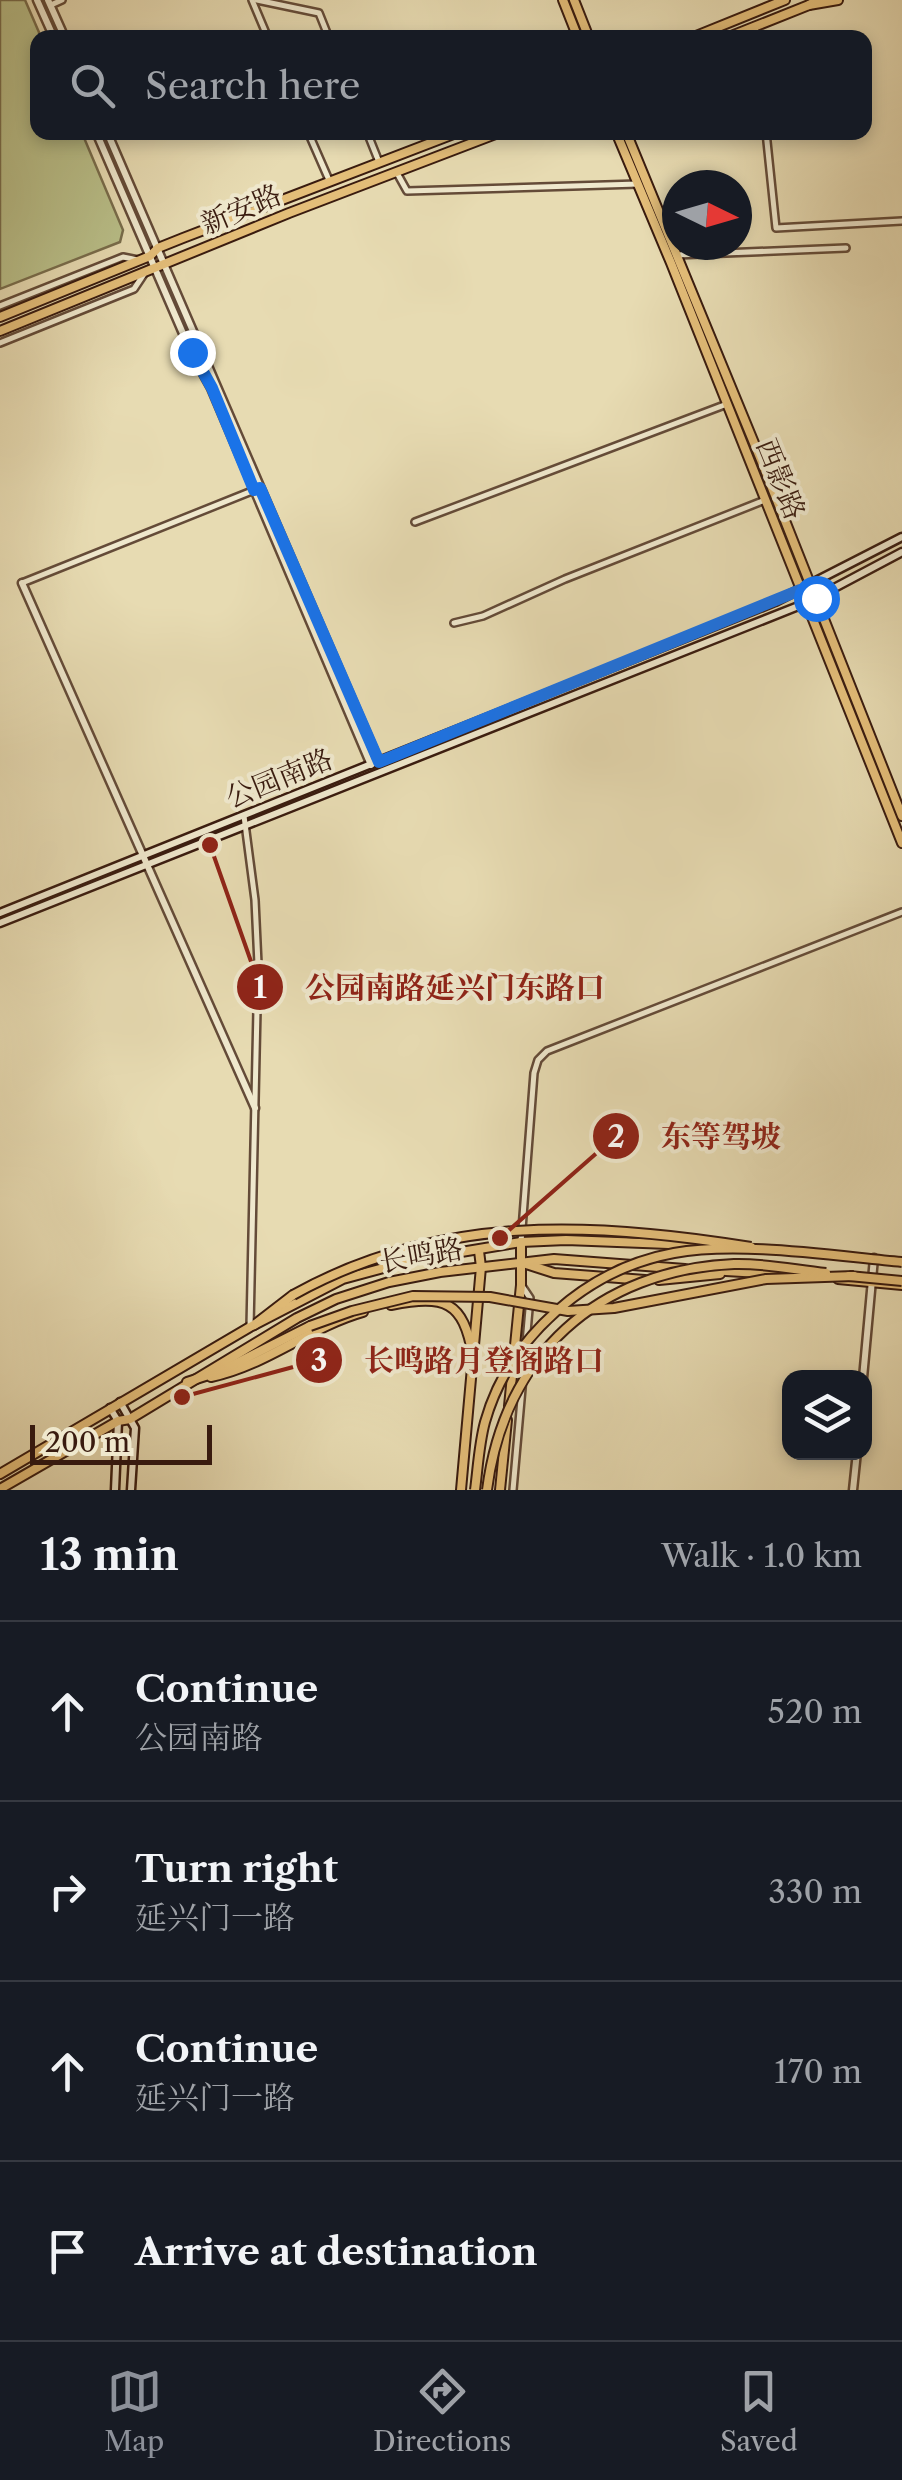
<!DOCTYPE html>
<html lang="en">
<head>
<meta charset="utf-8">
<style>
  body { margin:0; font-family:"Libre Caslon Text","Noto Serif SC",serif; background:#242831; color:#f1f3f6 }
  .controls { position:absolute; right:30px; bottom:30px; display:grid; overflow:hidden; border-radius:20px; box-shadow:0 5px 15px #0003 }
  .controls button { width:90px; height:90px; display:grid; place-items:center; padding:0; border:0; border-bottom:2px solid #363941; background:#171b24; color:#f1f3f6; font:50px sans-serif }
  .compass { position:absolute; left:662px; top:170px; width:90px; height:90px; border-radius:50%; background:#171b24; box-shadow:0 5px 15px #0003; rotate:95deg }
  .scale { position:absolute; left:30px; bottom:25px; width:182px; box-sizing:border-box; padding-left:10px; border:5px solid #391b0f; border-top:0; font-size:28px; line-height:35px; white-space:nowrap; color:#391b0f; -webkit-text-stroke:8px #efe8cd; paint-order:stroke }
  .stop { position:absolute; width:30px; height:30px; margin:-22px; border:8px solid #1a73e8; border-radius:50%; background:#fff }
  .stop.end { background:#1a73e8; border-color:#fff; box-shadow:0 2px 10px #0008 }
  .list { margin:0; padding:0; list-style:none }
  h2 { display:flex; justify-content:space-between; align-items:center; height:130px; margin:0; padding:0 40px; font-size:42px }
  h2 small { font-size:32px; font-weight:400; color:#9ea1a6 }
  .list li { display:grid; grid-template-columns:65px 1fr auto; gap:30px; align-items:center; box-sizing:border-box; height:180px; padding:0 40px; border-top:2px solid #363941 }
  .list b { display:block; font-size:38px; white-space:nowrap }
  .list p { margin:0; font-size:32px; white-space:nowrap; color:#9ea1a6 }
  .list em { font-size:32px; font-style:normal; color:#9ea1a6 }
  .icon { flex:none; width:55px; height:55px; fill:none; stroke:currentColor; stroke-width:2; stroke-linecap:round; stroke-linejoin:round }
  .map { position:relative; flex:none; width:902px; height:1490px; overflow:hidden }
  .search { position:absolute; background:#171b24; box-shadow:0 5px 15px #0003; left:30px; right:30px; top:30px; height:110px; display:flex; align-items:center; gap:25px; box-sizing:border-box; padding:0 35px; border-radius:20px; color:#9ea1a6; font-size:38px }
  .sheet { height:850px; background:#171b24 }
  nav { display:flex; justify-content:space-around; align-items:center; box-sizing:border-box; height:140px; border-top:2px solid #363941; background:#171b24; font-size:28px; color:#9ea1a6 }
  nav a { display:grid; justify-items:center; gap:5px }
  nav .on { color:#8c9099 }
  .map>svg:first-child { display:block }
  .green { fill:#b9bf89; stroke:#796d4c; stroke-width:2.5 }
  .lines { fill:none; stroke-linecap:round; stroke-linejoin:round }
  .minor-casing { stroke:#644b38; stroke-width:10 }
  .tertiary-casing { stroke:#644b38; stroke-width:11 }
  .secondary-casing { stroke:#391b0f; stroke-width:11 }
  .primary-casing { stroke:#391b0f; stroke-width:12 }
  .trunk-casing { stroke:#391b0f; stroke-width:12 }
  .minor { stroke:#efe8cd; stroke-width:5 }
  .tertiary { stroke:#efe8cd; stroke-width:6 }
  .secondary { stroke:#efe8cd; stroke-width:6 }
  .primary { stroke:#e4be79; stroke-width:8 }
  .trunk { stroke:#e4be79; stroke-width:8 }
  .trunk-bridge-casing { stroke:#391b0f; stroke-width:12; stroke-linecap:butt }
  .trunk-bridge { stroke:#e4be79; stroke-width:8 }
  .route { stroke:#1a73e8; stroke-width:12 }
  .labels { text-anchor:middle; stroke-width:8; stroke-linejoin:round; paint-order:stroke }
  .street-label { font-size:28px; fill:#391b0f; stroke:#efe8cd }
  .leader { fill:none; stroke:#8f2418; stroke-width:4 }
  .callout-dot { fill:#8f2418; stroke:#efe8cd; stroke-width:4 }
  .mark-label { font-size:30px; text-anchor:middle; font-weight:bold; fill:#fff }
  .callout-label { font-size:30px; text-anchor:middle; font-weight:bold; fill:#8f2418; stroke:#efe8cd; stroke-width:8; stroke-linejoin:round; paint-order:stroke }
</style>
</head>
<body>
<div class="map">
<svg width="902" height="1490" viewBox="0 0 902 1490">
  <rect width="100%" height="100%" fill="#e7dbb2"/>
  <filter id="stains"><feTurbulence type="fractalNoise" baseFrequency=".002" numOctaves="4"/><feColorMatrix values="0 0 0 0 .2 0 0 0 0 .09 0 0 0 0 .02 0 0 0 .5 -.17"/></filter>
  <radialGradient id="worn" r=".72"><stop offset=".6" stop-color="#630" stop-opacity="0"/><stop offset="1" stop-color="#630" stop-opacity=".3"/></radialGradient>
  <polygon class="green" points="0,0 25,0 41,37 38,38 38,132 82,133 123,230 120,242 0,289"/>
  <g class="lines">
    <defs>
      <g id="minor">
        <polyline points="252,0 268,38"/>
        <polyline points="257,0 319,13 329,38"/>
        <polyline points="51,5 62,0"/>
        <polyline points="755,26 756,38"/>
        <polyline points="308,132 329,180"/>
        <polyline points="367,132 379,162"/>
        <polyline points="766,132 776,228 902,221"/>
        <polyline points="397,173 407,191 638,184"/>
        <polyline points="676,255 846,248"/>
        <polyline points="0,306 123,257 138,260"/>
        <polyline points="0,343 134,289 144,274"/>
        <polyline points="415,522 727,404"/>
        <polyline points="22,583 257,489"/>
        <polyline points="454,623 483,616 565,579 765,500"/>
        <polyline points="244,816 255,900 258,964 250,1327"/>
        <polyline points="521,1242 534,1073 538,1060 547,1051 902,912"/>
        <polyline points="513,1490 530,1298 522,1286"/>
      </g>
      <g id="tertiary">
        <polyline points="37,0 54,38"/>
        <polyline points="48,0 65,38"/>
        <polyline points="96,132 191,352 211,388 371,765"/>
        <polyline points="107,132 379,762"/>
        <polyline points="22,583 255,1108"/>
        <polyline points="863,1378 874,1258"/>
        <polyline points="853,1490 857,1452"/>
      </g>
      <g id="secondary">
        <polyline points="0,913 775,602 902,537"/>
        <polyline points="0,923 806,603 902,552"/>
        <polyline points="120,1402 135,1428 131,1490"/>
        <polyline points="110,1408 118,1421 115,1490"/>
      </g>
      <g id="primary">
        <polyline points="563,0 578,38"/>
        <polyline points="574,0 589,38"/>
        <polyline points="691,38 785,0"/>
        <polyline points="726,38 809,5 838,0"/>
        <polyline points="616,132 671,263 902,843"/>
        <polyline points="626,132 761,460 902,816"/>
        <polyline points="0,317 150,256 158,248 183,238 459,132"/>
        <polyline points="0,331 289,213 501,132"/>
        <polyline points="526,1264 554,1273 645,1280"/>
        <polyline points="709,1270 795,1275"/>
        <polyline points="838,1279 902,1285"/>
        <polyline points="659,1280 720,1274"/>
        <path d="M391,1305C445,1295 463,1300 473,1356"/>
        <path d="M211,1377C265,1366 310,1327 363,1312"/>
        <polyline points="509,1406 521,1285 521,1242"/>
        <polyline points="0,1474 250,1327 343,1279 413,1260 521,1242 566,1240 720,1246"/>
        <polyline points="0,1489 118,1421 130,1419 297,1318 336,1299 389,1282 440,1272 554,1259 685,1269"/>
        <polyline points="461,1490 481,1267 479,1251"/>
        <polyline points="500,1490 507,1420"/>
      </g>
      <g id="trunk">
        <polyline points="809,5 818,0"/>
        <polyline points="254,1325 293,1295"/>
        <polyline points="187,1382 221,1371 310,1326"/>
      </g>
    </defs>
    <use href="#minor" class="minor-casing"/>
    <use href="#tertiary" class="tertiary-casing"/>
    <use href="#secondary" class="secondary-casing"/>
    <use href="#primary" class="primary-casing"/>
    <use href="#trunk" class="trunk-casing"/>
    <use href="#minor" class="minor"/>
    <use href="#tertiary" class="tertiary"/>
    <use href="#secondary" class="secondary"/>
    <use href="#primary" class="primary"/>
    <use href="#trunk" class="trunk"/>
    <defs>
      <g id="trunk-bridge">
        <polyline points="849,1276 902,1281"/>
        <path d="M293,1295C438,1214 592,1221 751,1247"/>
        <polyline points="310,1326 352,1311 413,1296 490,1297 568,1311 614,1308 766,1279 854,1276"/>
        <path d="M475,1490C478,1467 479,1444 485,1422C509,1337 587,1269 674,1253C739,1241 835,1256 902,1262"/>
        <path d="M487,1490C504,1355 598,1270 734,1264C764,1263 796,1270 826,1273"/>
      </g>
    </defs>
    <use href="#trunk-bridge" class="trunk-bridge-casing"/>
    <use href="#trunk-bridge" class="trunk-bridge"/>
  </g>
  <g class="lines">
    <polyline class="route" points="192,352 212,388 254,490 260,488 379,762 800,590 806,603 816,598"/>
  </g>
  <g class="labels">
    <g class="street-label">
      <text transform="translate(241 209) rotate(-23)" y="10">新安路</text>
      <text transform="translate(781 479) rotate(68)" y="10">西影路</text>
      <text transform="translate(279 778) rotate(-22)" y="10">公园南路</text>
      <text transform="translate(421 1255) rotate(-10)" y="10">长鸣路</text>
    </g>
  </g>
  <path class="leader" d="M210 845L260 987M500 1238L616 1136M182 1397L319 1360"/>
  <g class="callout-dot">
    <circle cx="210" cy="845" r="10"/>
    <circle cx="500" cy="1238" r="10"/>
    <circle cx="182" cy="1397" r="10"/>
    <circle cx="260" cy="987" r="25"/>
    <circle cx="616" cy="1136" r="25"/>
    <circle cx="319" cy="1360" r="25"/>
  </g>
  <g class="mark-label">
    <text x="260" y="998">1</text>
    <text x="616" y="1147">2</text>
    <text x="319" y="1371">3</text>
  </g>
  <g class="callout-label">
    <text x="455" y="998">公园南路延兴门东路口</text>
    <text x="721" y="1147">东等驾坡</text>
    <text x="484" y="1371">长鸣路月登阁路口</text>
  </g>
  <rect width="100%" height="100%" filter="url(#stains)"/>
  <rect width="100%" height="100%" fill="url(#worn)"/>
</svg>
<div class="controls">
<button><svg class="icon" aria-label="layers" viewBox="0 0 24 24"><path d="M12 4l9 5-9 5-9-5zM3 14l9 5 9-5"/></svg></button>
</div>
<svg class="compass" viewBox="-18 -18 36 36"><path d="M0-13l5 13h-10z" fill="#e53935"/><path d="M0 13l5-13h-10z" fill="#9ea1a6"/></svg>
<div class="scale">200 m</div>
<div class="stop" style="left:816px;top:598px"></div>
<div class="stop end" style="left:192px;top:352px"></div>
<div class="search"><svg class="icon" aria-label="search" viewBox="0 0 24 24"><circle cx="10" cy="10" r="6"/><path d="M15 15l6 6"/></svg>Search here</div>
</div>
<section class="sheet">
<h2>13 min<small>Walk · 1.0 km</small></h2>
<ul class="list">
<li><svg class="icon" aria-label="ahead" viewBox="0 0 24 24"><path d="M12 20V5M6 11l6-6 6 6"/></svg><div><b>Continue</b><p>公园南路</p></div><em>520 m</em></li>
<li><svg class="icon" aria-label="right" viewBox="0 0 24 24"><path d="M7 20v-9h11M14 6l5 5-5 5"/></svg><div><b>Turn right</b><p>延兴门一路</p></div><em>330 m</em></li>
<li><svg class="icon" aria-label="ahead" viewBox="0 0 24 24"><path d="M12 20V5M6 11l6-6 6 6"/></svg><div><b>Continue</b><p>延兴门一路</p></div><em>170 m</em></li>
<li><svg class="icon" aria-label="arrive" viewBox="0 0 24 24"><path d="M6 21V4h12l-3 4 3 4H6"/></svg><div><b>Arrive at destination</b></div></li>
</ul>
</section>
<nav>
<a class="on"><svg class="icon" aria-label="map" viewBox="0 0 24 24"><path d="M3 6l6-2 6 2 6-2v14l-6 2-6-2-6 2zM9 4v14M15 6v14"/></svg>Map</a>
<a><svg class="icon" aria-label="directions" viewBox="0 0 24 24"><path d="M12 3l9 9-9 9-9-9zM9 14v-3h6M13 9l2 2-2 2"/></svg>Directions</a>
<a><svg class="icon" aria-label="saved" viewBox="0 0 24 24"><path d="M7 4h10v16l-5-4-5 4z"/></svg>Saved</a>
</nav>
</body>
</html>
